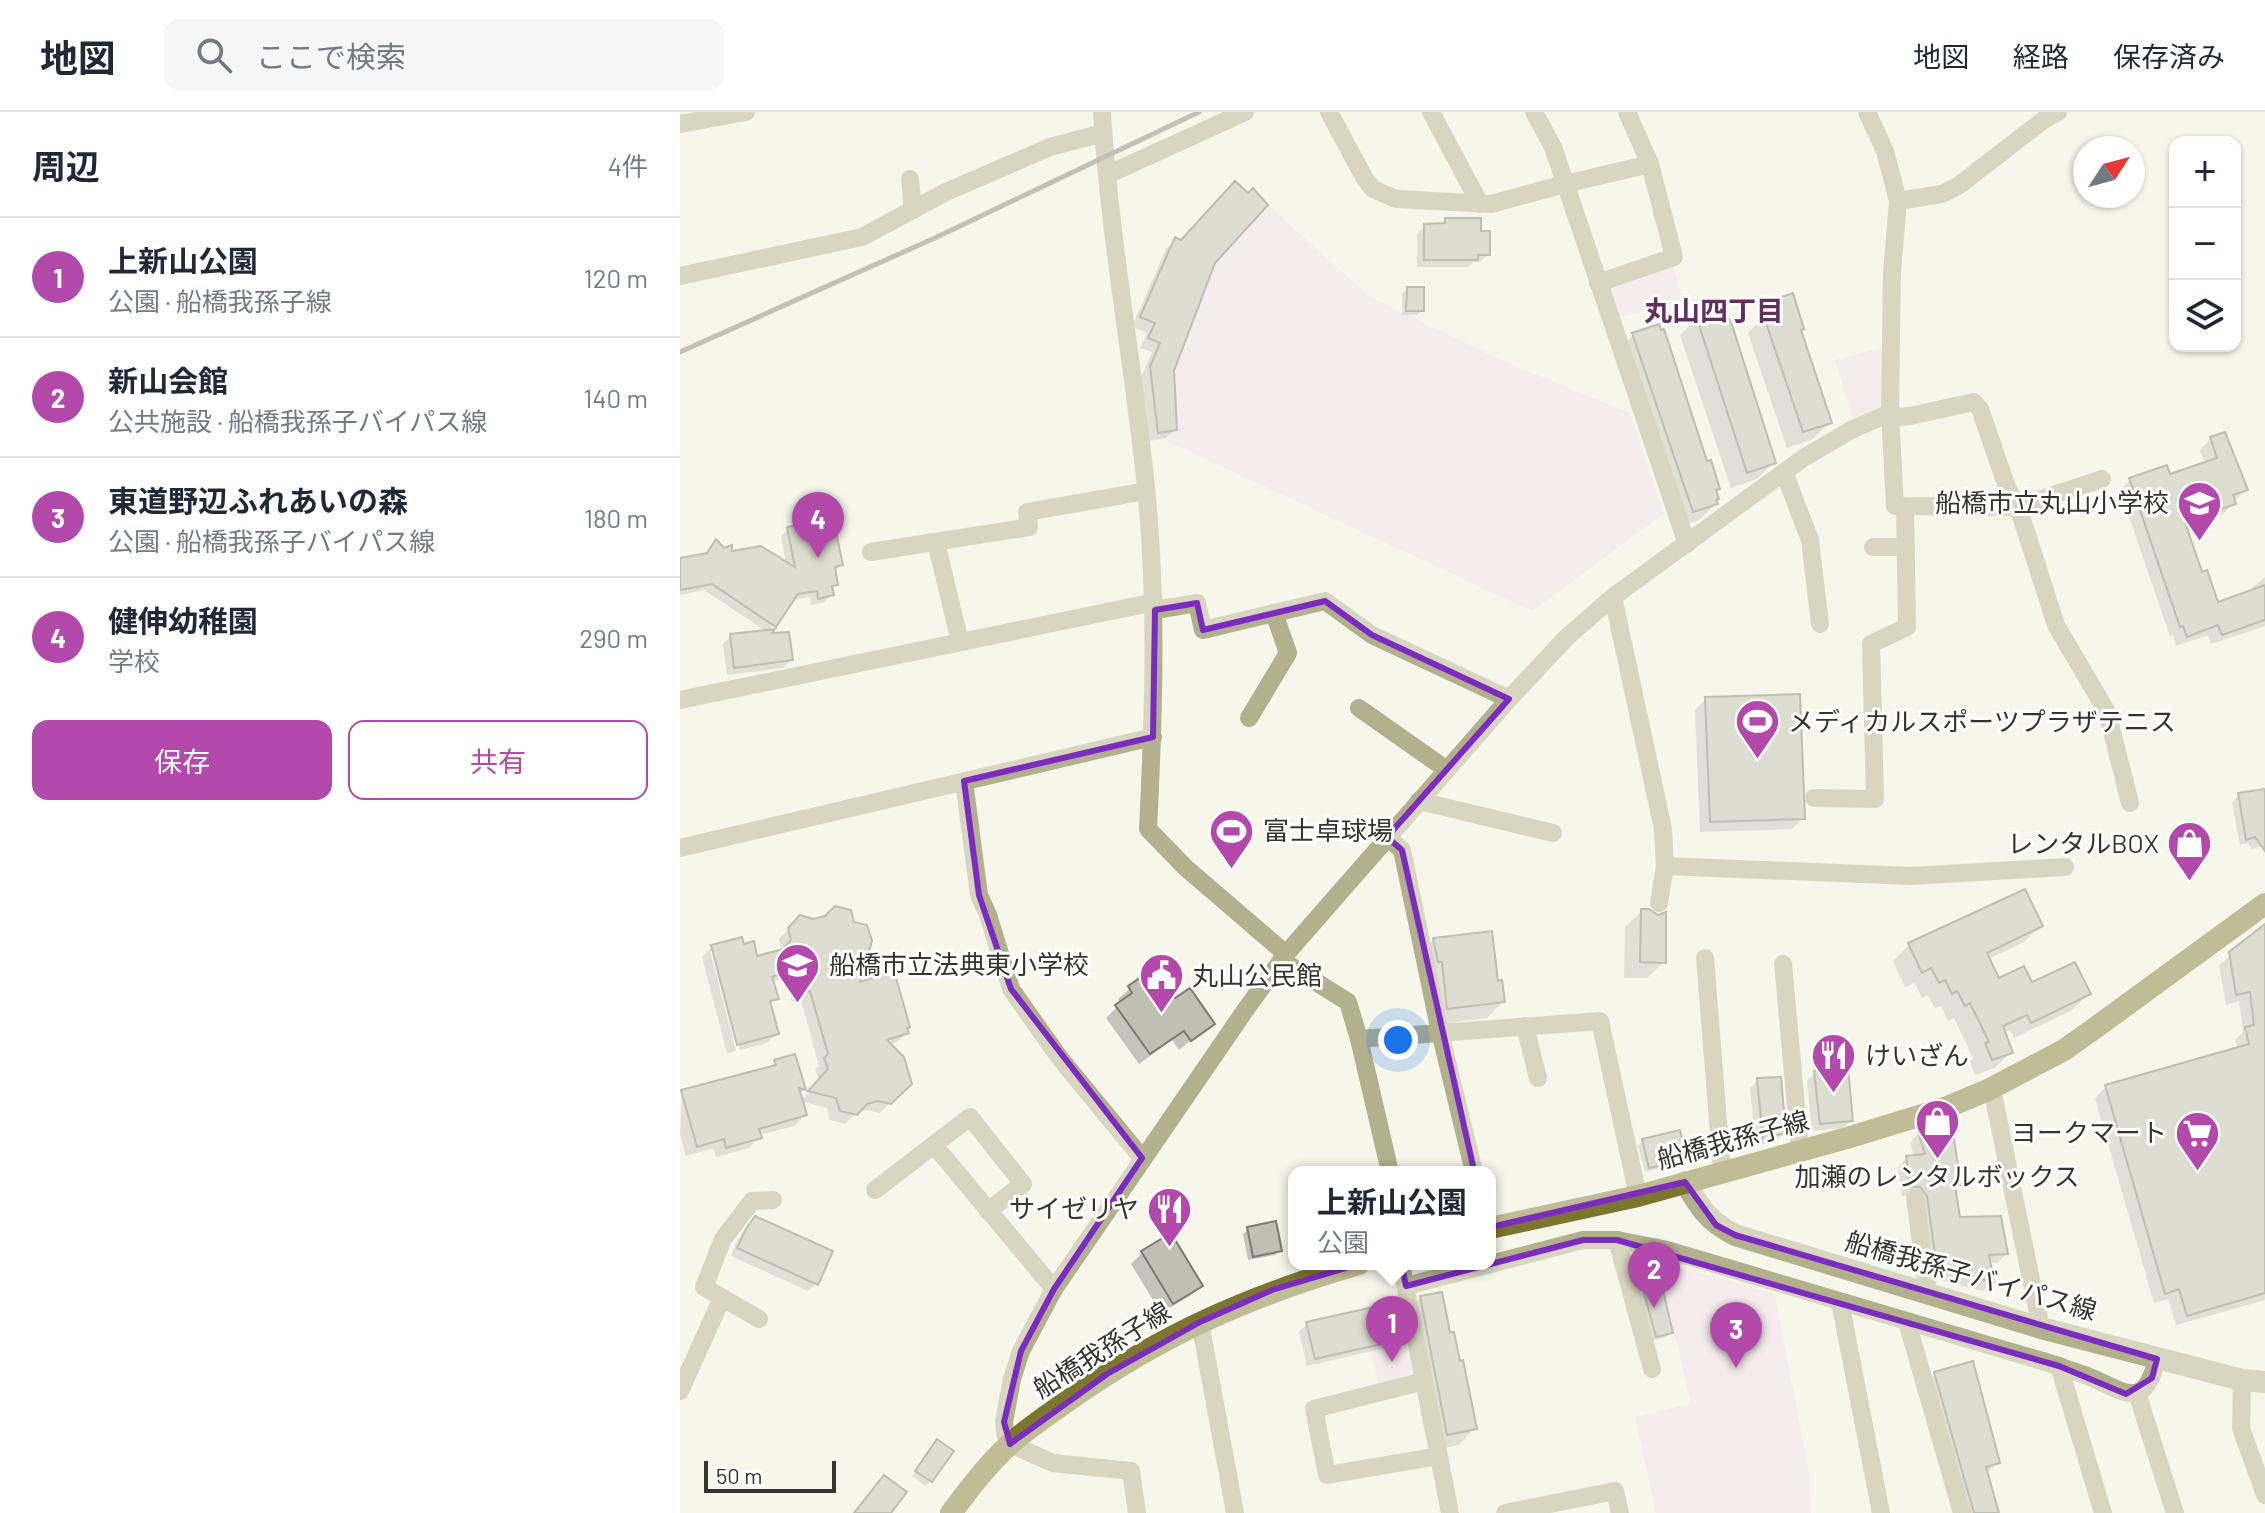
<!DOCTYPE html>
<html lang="ja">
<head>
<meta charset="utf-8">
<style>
  body { margin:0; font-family:Barlow,"Noto Sans JP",sans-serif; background:#f6f6f7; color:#1f2937 }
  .controls { position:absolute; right:24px; top:24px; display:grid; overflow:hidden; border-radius:16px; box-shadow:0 2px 6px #0004 }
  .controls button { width:72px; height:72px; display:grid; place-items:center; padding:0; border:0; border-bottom:2px solid #e0e1e3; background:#fff; color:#1f2937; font:40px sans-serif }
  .compass { position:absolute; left:1393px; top:24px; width:72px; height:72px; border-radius:50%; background:#fff; box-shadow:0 2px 6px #0004; rotate:54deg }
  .scale { position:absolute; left:24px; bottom:20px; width:132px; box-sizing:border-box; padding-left:8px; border:4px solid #343430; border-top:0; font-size:22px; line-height:28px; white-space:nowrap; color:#343430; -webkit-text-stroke:6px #fff; paint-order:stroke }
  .you { position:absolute; left:718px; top:928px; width:28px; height:28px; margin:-20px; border:6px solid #fff; border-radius:50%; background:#1a73e8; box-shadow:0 0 0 12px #1a73e833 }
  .badge { display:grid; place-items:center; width:52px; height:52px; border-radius:50%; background:#b249ab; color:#fff; font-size:26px; font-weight:700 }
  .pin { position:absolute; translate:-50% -66px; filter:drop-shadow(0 2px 4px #0008) }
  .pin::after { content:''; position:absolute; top:42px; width:28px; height:24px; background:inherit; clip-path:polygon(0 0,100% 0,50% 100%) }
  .popup { position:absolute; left:608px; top:1054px; width:208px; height:104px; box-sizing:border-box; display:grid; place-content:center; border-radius:16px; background:#fff; filter:drop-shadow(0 2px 6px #0005); font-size:26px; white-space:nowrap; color:#747a83 }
  .popup b { font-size:30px; color:#1f2937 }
  .popup::after { content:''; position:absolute; left:50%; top:100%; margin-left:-16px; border:16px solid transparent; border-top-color:#fff }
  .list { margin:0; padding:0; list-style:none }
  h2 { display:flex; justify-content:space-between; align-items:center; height:104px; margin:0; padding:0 32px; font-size:34px }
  h2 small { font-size:26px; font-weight:400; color:#747a83 }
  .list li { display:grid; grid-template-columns:52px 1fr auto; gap:24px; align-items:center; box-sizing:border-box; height:120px; padding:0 32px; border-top:2px solid #e0e1e3 }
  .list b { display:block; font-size:30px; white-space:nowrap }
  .list p { margin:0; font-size:26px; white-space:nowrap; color:#747a83 }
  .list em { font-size:26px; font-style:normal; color:#747a83 }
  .actions { display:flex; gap:16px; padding:24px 32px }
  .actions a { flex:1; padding:18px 0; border:2px solid #b249ab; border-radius:16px; text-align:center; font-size:28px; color:#b249ab }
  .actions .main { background:#b249ab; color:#fff }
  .icon { flex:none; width:44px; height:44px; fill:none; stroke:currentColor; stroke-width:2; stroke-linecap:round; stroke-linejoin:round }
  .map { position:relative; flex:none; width:1585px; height:1401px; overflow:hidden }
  header { display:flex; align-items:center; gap:48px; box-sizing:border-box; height:112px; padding:0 40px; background:#fff; border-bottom:2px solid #e0e1e3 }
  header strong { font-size:38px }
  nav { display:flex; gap:44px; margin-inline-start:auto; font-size:28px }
  .search { width:560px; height:72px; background:#f6f6f7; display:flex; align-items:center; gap:20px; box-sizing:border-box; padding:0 28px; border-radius:16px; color:#747a83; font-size:30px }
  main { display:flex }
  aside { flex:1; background:#fff }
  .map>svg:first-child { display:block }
  .green { fill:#f2e0f0 }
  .shadow { fill:#0003 }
  .building { fill:#bfbfb4; stroke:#7a7a70; stroke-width:2 }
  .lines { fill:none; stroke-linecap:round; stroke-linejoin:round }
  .minor { stroke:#b2b08d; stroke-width:18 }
  .tertiary { stroke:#b2b08d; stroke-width:22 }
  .primary { stroke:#7b7530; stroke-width:22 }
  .rail { stroke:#807f79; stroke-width:5 }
  .marked { fill:none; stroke:#7b2cbf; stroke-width:6; stroke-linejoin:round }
  .labels { text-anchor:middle; stroke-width:6; stroke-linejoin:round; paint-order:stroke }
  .poi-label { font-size:26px; fill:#343430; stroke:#fff; text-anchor:start }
  .street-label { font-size:26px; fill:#343430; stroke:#fff }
  .neighbourhood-label { font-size:28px; font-weight:bold; fill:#622f5e; stroke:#fff }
</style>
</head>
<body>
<header>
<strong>地図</strong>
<div class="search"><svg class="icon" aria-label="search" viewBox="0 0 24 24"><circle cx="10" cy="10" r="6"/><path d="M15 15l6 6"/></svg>ここで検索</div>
<nav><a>地図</a><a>経路</a><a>保存済み</a></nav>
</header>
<main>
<aside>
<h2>周辺<small>4件</small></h2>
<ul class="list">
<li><span class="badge">1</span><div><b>上新山公園</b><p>公園 · 船橋我孫子線</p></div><em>120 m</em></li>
<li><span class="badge">2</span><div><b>新山会館</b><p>公共施設 · 船橋我孫子バイパス線</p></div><em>140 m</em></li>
<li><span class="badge">3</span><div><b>東道野辺ふれあいの森</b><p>公園 · 船橋我孫子バイパス線</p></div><em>180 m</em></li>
<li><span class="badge">4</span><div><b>健伸幼稚園</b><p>学校</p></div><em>290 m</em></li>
</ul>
<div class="actions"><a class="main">保存</a><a>共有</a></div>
</aside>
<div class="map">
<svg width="1585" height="1401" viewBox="0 0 1585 1401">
  <rect width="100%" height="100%" fill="#f7f6eb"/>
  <g class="green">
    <polygon points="588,93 690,185 821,248 950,301 984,402 852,499 489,330 478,321 497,317 494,259 535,151"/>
    <polygon points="992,150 1003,191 936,206 924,174"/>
    <polygon points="1205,235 1205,298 1173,308 1155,248"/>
    <polygon points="978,1149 1095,1182 1129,1362 1131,1401 976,1401 955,1305 1011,1292"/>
    <polygon points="727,1231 733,1261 728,1269 699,1273 690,1238"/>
  </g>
  <g class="shadow">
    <polygon points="766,108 799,121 808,142 800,150 793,150 788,155 737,155 737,122 745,114 761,113"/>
    <polygon points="495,128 533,150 492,259 495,317 486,326 469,329 461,265 472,240 460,236 467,221 452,215 486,137"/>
    <polygon points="727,177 742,198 737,203 722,203 722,182"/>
    <polygon points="1098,189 1119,218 1149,310 1133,327 1107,336 1068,221"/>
    <polygon points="1017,206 1094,350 1077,367 1051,376 1000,223"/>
    <polygon points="980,221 1034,379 1036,392 1019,408 996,416 937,239 953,223"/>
    <polygon points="1544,322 1566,377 1543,402 1504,416 1520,462 1537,492 1573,480 1572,476 1585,465 1585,514 1531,532 1528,523 1496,534 1493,523 1490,524 1440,379 1450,368 1489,365 1525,352 1520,338 1531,327"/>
    <polygon points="108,417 161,453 154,460 156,472 151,478 152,483 144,490 131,493 130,485 112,488 88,520 111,548 103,556 47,563 43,532 51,524 87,520 24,478 0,483 0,448 25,444 36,430 51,441 106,452 101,424"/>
    <polygon points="1026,587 1123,706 1112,717 1020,720 1015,598"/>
    <polygon points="1585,680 1585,733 1572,737 1568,731 1560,733 1552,690 1559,683"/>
    <polygon points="1344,780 1360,814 1344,830 1308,847 1319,869 1408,882 1392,898 1334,926 1330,918 1323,921 1331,940 1315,956 1295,963 1290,949 1293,946 1274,906 1268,909 1261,894 1255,896 1248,883 1242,886 1235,871 1225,875 1213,849 1229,833"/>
    <polygon points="962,799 984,850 967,866 944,866 945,815"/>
    <polygon points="121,805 177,873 225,917 227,920 217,930 209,933 229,971 200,1001 187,998 176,1001 165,1012 150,1008 147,996 121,989 125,1003 114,1014 79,1023 69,1036 36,1045 33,1036 6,1044 0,1023 2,980 88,957 96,950 114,945 124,978 119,983 121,988 139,969 135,957 139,954 121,888 112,890 104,866 92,870 96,887 89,894 97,921 87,931 60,938 35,839 30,839 56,939 47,941 22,845 32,835 63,834 76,846 102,839 99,827"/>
    <polygon points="1585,815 1585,1188 1496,1213 1488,1187 1474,1191 1415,986 1426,975 1558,937 1555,928 1563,920 1559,889 1546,893 1539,853"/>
    <polygon points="754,827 816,871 823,889 807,906 751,913 737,844"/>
    <polygon points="460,868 465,875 532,911 499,938 492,928 459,952 426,906 441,891 438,887"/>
    <polygon points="1135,961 1171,1008 1163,1016 1132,1019 1127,969"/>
    <polygon points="1078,968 1104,1021 1096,1029 1076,1034 1070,976"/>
    <polygon points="1239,1021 1279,1072 1274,1077 1279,1107 1326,1142 1317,1151 1308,1151 1312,1170 1303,1179 1248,1165 1231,1083 1222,1084 1218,1055 1227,1046 1234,1045 1230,1030"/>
    <polygon points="963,1029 1005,1047 1000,1052 965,1060 958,1034"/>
    <polygon points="68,1115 136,1172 128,1179 51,1144 58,1127"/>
    <polygon points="568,1117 600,1138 595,1143 568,1148 563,1122"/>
    <polygon points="462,1141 521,1173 510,1184 481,1201 451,1152"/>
    <polygon points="962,1171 991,1220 986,1225 971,1229 957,1176"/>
    <polygon points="740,1186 795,1316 779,1333 751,1339 724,1202"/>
    <polygon points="627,1212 721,1226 713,1234 627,1254 619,1220"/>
    <polygon points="1255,1262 1318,1350 1306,1362 1317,1401 1281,1401 1244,1273"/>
    <polygon points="253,1335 251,1369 246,1374 232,1364"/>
  </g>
  <g class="building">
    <polygon points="555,69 568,81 573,76 588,93 535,151 494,259 497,318 478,321 470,255 480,231 468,226 475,211 460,205 495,125 501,128"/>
    <polygon points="765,106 801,106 801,119 810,119 810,143 798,143 798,148 744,148 744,112 765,111"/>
    <polygon points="727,175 744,175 744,199 726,199"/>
    <polygon points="1113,181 1124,217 1121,218 1152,311 1123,320 1083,202 1100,197 1096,187"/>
    <polygon points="1043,196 1052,213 1096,351 1067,361 1016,204"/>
    <polygon points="979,212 981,218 984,217 1027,349 1031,348 1040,377 1036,378 1039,387 1036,388 1038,392 1013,400 952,221"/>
    <polygon points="1545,320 1568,378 1553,383 1556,392 1505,410 1522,460 1527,458 1538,490 1585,473 1585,508 1542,523 1538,513 1507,525 1503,514 1500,515 1449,366 1487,353 1490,362 1537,346 1530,325"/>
    <polygon points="153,406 163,453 155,455 158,473 152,474 154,483 138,487 137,479 118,482 96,515 32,472 0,478 0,446 27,441 36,427 44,436 52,433 52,439 81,434 115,455 107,415"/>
    <polygon points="95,517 92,521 109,520 113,548 54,556 50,522"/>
    <polygon points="1120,582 1125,707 1030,710 1025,585"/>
    <polygon points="1585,677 1585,739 1575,725 1566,728 1558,681"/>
    <polygon points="1345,777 1363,814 1307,841 1319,866 1344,854 1352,870 1395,850 1411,882 1351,911 1347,903 1323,914 1333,941 1312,948 1305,931 1309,930 1290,891 1285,894 1277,879 1272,882 1265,868 1259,871 1251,856 1242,861 1228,831"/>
    <polygon points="155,794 171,798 174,810 187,813 192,829 180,870 214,859 230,915 227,916 229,921 207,928 224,945 232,972 211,992 198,989 187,992 177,1003 160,999 156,986 128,979 148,957 144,946 148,942 130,879 122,881 114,858 92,865 99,887 90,889 99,922 57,933 31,833 62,825 64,832 74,829 77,844 103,837 111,828 108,816 120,803 133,807 145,804"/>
    <polygon points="961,797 969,797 978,803 986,800 986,851 960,850"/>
    <polygon points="1585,812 1585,1181 1507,1204 1499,1177 1485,1182 1425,973 1569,932 1565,915 1574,913 1570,880 1556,883 1549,840"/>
    <polygon points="812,819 818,869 822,868 825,890 767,897 762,850 758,850 753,826"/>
    <polygon points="478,863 495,886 510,876 535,912 511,929 504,919 470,942 435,893 452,881 448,874 461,865 465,872"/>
    <polygon points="115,942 126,978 119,976 127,1003 79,1017 82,1026 46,1036 44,1027 17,1035 1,978 96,953 94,948"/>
    <polygon points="1168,956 1173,1009 1140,1012 1134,959"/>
    <polygon points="1101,965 1106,1021 1083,1027 1077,966"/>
    <polygon points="1268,1010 1274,1027 1281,1073 1275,1074 1280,1105 1321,1104 1328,1142 1309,1143 1314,1170 1257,1157 1247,1084 1240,1075 1230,1075 1226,1044 1245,1042 1238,1019"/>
    <polygon points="1000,1018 1007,1048 969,1056 962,1027"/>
    <polygon points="75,1104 153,1139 138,1173 57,1136 66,1117"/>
    <polygon points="596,1109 602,1139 573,1145 567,1115"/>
    <polygon points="491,1121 523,1174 493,1192 461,1139"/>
    <polygon points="980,1165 993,1221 976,1225 961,1170"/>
    <polygon points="762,1180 770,1220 774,1220 780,1249 783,1248 797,1317 767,1323 740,1184"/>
    <polygon points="716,1190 724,1227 635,1247 626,1210"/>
    <polygon points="1293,1249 1320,1351 1306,1355 1319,1401 1294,1401 1254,1260"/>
    <polygon points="257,1327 274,1339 252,1370 235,1359"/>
    <polygon points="204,1363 227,1380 211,1401 174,1401"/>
  </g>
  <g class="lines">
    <g class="minor">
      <path d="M422,0C429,120 451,238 464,357C478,477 474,597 468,717L506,756L606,842"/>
      <polyline points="649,0 685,67 693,77 716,87 811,92 885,72 970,52"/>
      <polyline points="751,0 800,92"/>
      <polyline points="854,0 873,35 1007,432"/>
      <polyline points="1187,0 1205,39 1218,89 1212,160 1210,301 1215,394 1338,395 1422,367"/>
      <polyline points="0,12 66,0"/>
      <polyline points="427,63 565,0"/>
      <polyline points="230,67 233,98"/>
      <polyline points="1218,89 1262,82 1278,74 1365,7 1378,0"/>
      <polyline points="0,164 182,125 266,80 370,35 423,21"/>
      <polyline points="918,171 994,145 970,52 947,0"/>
      <polyline points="1104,360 1130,428 1140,512"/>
      <polyline points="256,430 280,530"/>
      <polyline points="1193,435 1226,435"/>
      <polyline points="191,440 349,415 347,400 466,379"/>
      <polyline points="933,485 983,717 985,754 979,791"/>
      <polyline points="475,498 517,491 523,518 645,489 692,523 829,587"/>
      <polyline points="0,588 475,490"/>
      <polyline points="679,596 767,658"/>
      <polyline points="569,606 608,541 594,501"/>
      <polyline points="284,669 299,783 308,803 331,877 379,945 462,1046"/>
      <polyline points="1134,686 1195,687 1191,532 1227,515 1225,394"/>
      <polyline points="739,689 873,721"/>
      <polyline points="707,725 722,738 760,920 794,1060"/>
      <polyline points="0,736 473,625"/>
      <polyline points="985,754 1231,764 1385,755"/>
      <polyline points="1025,846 1042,1059"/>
      <polyline points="601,848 668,890 679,927 710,1060"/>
      <polyline points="1103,852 1120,1038"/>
      <polyline points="845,914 858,966"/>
      <polyline points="679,927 920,909 958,1084"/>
      <polyline points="1308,978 1314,987 1361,1216"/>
      <polyline points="254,1033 374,1177"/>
      <polyline points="195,1078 290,1005 343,1072 308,1099"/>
      <polyline points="1235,1086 1248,1181"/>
      <polyline points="937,1128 972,1257"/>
      <polyline points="721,1152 770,1401"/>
      <path d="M726,1174L903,1128H937L983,1137L1058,1159L1379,1254C1389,1258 1400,1261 1410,1265C1445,1280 1464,1299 1477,1247"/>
      <polyline points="1160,1190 1201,1401"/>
      <polyline points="79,1207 24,1175 43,1127 72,1089 93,1088"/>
      <polyline points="520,1210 555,1401"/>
      <polyline points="1227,1210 1282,1401"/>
      <polyline points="1379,1254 1423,1401"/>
      <polyline points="1562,1268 1561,1316 1585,1383"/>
      <polyline points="744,1269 634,1297 647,1363 759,1344"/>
      <polyline points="0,1279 42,1186"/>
      <polyline points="1457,1281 1495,1401"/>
      <polyline points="457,1401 451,1359 373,1351 330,1332 325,1321 324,1310 332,1267 341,1239 374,1177 566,897 606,842 829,587 887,525 933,485 1122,347 1171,318 1210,301 1219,305 1230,304 1294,290 1300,297 1327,375 1338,395 1376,513 1427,600 1450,691"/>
      <polyline points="825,1401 935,1379 940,1401"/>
    </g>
    <path class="tertiary" d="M1005,1070C1020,1096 1028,1109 1055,1123L1361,1216L1562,1268L1585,1270"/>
    <g class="primary">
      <polyline points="810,1116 958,1084 1167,1026 1265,996 1308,978 1384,938 1415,916 1585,792"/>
      <path d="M271,1401C289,1377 308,1352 330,1332C348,1316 369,1302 389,1288C483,1222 569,1184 679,1152"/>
    </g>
    <polyline class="rail" points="0,240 257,125 519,0"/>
  </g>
  <path d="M0 0H1585V1401H0ZM645,489L692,523L829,587L707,725L722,738L807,1116L1005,1070L1036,1113L1055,1123L1477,1247L1472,1266L1446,1282L1379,1254L937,1128H903L726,1174L719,1140L592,1178L520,1210L427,1262L330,1332L324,1310L341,1239L374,1177L462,1046L331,877L299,783L284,669L473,625L475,498L517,491L523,518Z" fill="#f7f6eb" fill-opacity=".55" fill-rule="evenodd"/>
  <path class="marked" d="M645,489L692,523L829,587L707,725L722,738L807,1116L1005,1070L1036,1113L1055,1123L1477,1247L1472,1266L1446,1282L1379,1254L937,1128H903L726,1174L719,1140L592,1178L520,1210L427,1262L330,1332L324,1310L341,1239L374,1177L462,1046L331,877L299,783L284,669L473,625L475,498L517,491L523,518Z"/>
  <defs>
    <symbol id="school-pin" viewBox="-11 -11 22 30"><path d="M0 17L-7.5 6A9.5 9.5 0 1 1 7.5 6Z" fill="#b249ab" stroke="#fff"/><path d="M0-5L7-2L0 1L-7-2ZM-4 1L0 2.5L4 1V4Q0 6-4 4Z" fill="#fff"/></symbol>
    <symbol id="stadium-pin" viewBox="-11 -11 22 30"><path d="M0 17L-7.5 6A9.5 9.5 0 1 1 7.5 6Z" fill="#b249ab" stroke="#fff"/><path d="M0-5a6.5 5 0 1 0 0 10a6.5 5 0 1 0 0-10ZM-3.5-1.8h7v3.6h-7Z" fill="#fff"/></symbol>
    <symbol id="shop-pin" viewBox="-11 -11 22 30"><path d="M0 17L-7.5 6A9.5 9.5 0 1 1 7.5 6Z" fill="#b249ab" stroke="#fff"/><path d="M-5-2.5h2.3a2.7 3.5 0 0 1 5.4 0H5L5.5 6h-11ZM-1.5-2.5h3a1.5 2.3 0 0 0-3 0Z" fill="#fff"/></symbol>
    <symbol id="civic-pin" viewBox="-11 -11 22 30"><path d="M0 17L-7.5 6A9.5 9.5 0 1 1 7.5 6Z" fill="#b249ab" stroke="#fff"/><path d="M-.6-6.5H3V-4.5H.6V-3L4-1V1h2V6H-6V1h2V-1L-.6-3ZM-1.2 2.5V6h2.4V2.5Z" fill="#fff"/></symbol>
    <symbol id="restaurant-pin" viewBox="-11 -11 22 30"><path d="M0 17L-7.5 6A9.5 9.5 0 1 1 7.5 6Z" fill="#b249ab" stroke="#fff"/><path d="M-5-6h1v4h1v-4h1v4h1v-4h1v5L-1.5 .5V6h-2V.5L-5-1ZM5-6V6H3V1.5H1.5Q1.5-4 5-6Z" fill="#fff"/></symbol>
    <symbol id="supermarket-pin" viewBox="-11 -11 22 30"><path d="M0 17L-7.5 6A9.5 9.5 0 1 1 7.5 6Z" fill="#b249ab" stroke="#fff"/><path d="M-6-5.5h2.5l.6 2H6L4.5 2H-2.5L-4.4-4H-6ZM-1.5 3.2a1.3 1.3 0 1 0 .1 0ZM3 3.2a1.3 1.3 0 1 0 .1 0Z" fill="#fff"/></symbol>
  </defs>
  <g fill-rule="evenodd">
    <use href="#school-pin" x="1494" y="366" width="51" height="69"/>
    <use href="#stadium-pin" x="1052" y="584" width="51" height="69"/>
    <use href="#stadium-pin" x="526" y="694" width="51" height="69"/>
    <use href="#shop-pin" x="1484" y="706" width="51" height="69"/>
    <use href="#school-pin" x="92" y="828" width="51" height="69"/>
    <use href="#civic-pin" x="456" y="838" width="51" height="69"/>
    <use href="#restaurant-pin" x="1128" y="918" width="51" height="69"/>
    <use href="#shop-pin" x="1232" y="984" width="51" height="69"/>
    <use href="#supermarket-pin" x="1492" y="996" width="51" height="69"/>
    <use href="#restaurant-pin" x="464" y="1072" width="51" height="69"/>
  </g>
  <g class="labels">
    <g class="poi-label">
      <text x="1489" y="400" text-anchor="end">船橋市立丸山小学校</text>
      <text x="1108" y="619">メディカルスポーツプラザテニス</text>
      <text x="583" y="728">富士卓球場</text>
      <text x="1479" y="741" text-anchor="end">レンタルBOX</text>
      <text x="149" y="862">船橋市立法典東小学校</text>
      <text x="512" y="873">丸山公民館</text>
      <text x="1185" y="953">けいざん</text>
      <text x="1487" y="1030" text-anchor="end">ヨークマート</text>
      <text x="1257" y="1074" text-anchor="middle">加瀬のレンタルボックス</text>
      <text x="459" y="1106" text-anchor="end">サイゼリヤ</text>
    </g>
    <g class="street-label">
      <text transform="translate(1053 1028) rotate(-15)" y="9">船橋我孫子線</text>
      <text transform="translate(1291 1164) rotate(16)" y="9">船橋我孫子バイパス線</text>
      <text transform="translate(422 1238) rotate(-32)" y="9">船橋我孫子線</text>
    </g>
    <g class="neighbourhood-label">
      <text x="1034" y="209">丸山四丁目</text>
    </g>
  </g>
</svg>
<div class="controls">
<button>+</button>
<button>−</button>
<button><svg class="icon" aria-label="layers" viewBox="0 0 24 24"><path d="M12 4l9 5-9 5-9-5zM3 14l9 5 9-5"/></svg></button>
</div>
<svg class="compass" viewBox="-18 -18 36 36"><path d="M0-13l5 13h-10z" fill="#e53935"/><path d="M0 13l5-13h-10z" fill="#747a83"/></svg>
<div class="scale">50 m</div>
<div class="you"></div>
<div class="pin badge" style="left:712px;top:1250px">1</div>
<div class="popup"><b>上新山公園</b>公園</div>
<div class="pin badge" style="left:974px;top:1196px">2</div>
<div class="pin badge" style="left:1056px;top:1256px">3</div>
<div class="pin badge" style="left:138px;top:446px">4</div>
</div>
</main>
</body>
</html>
